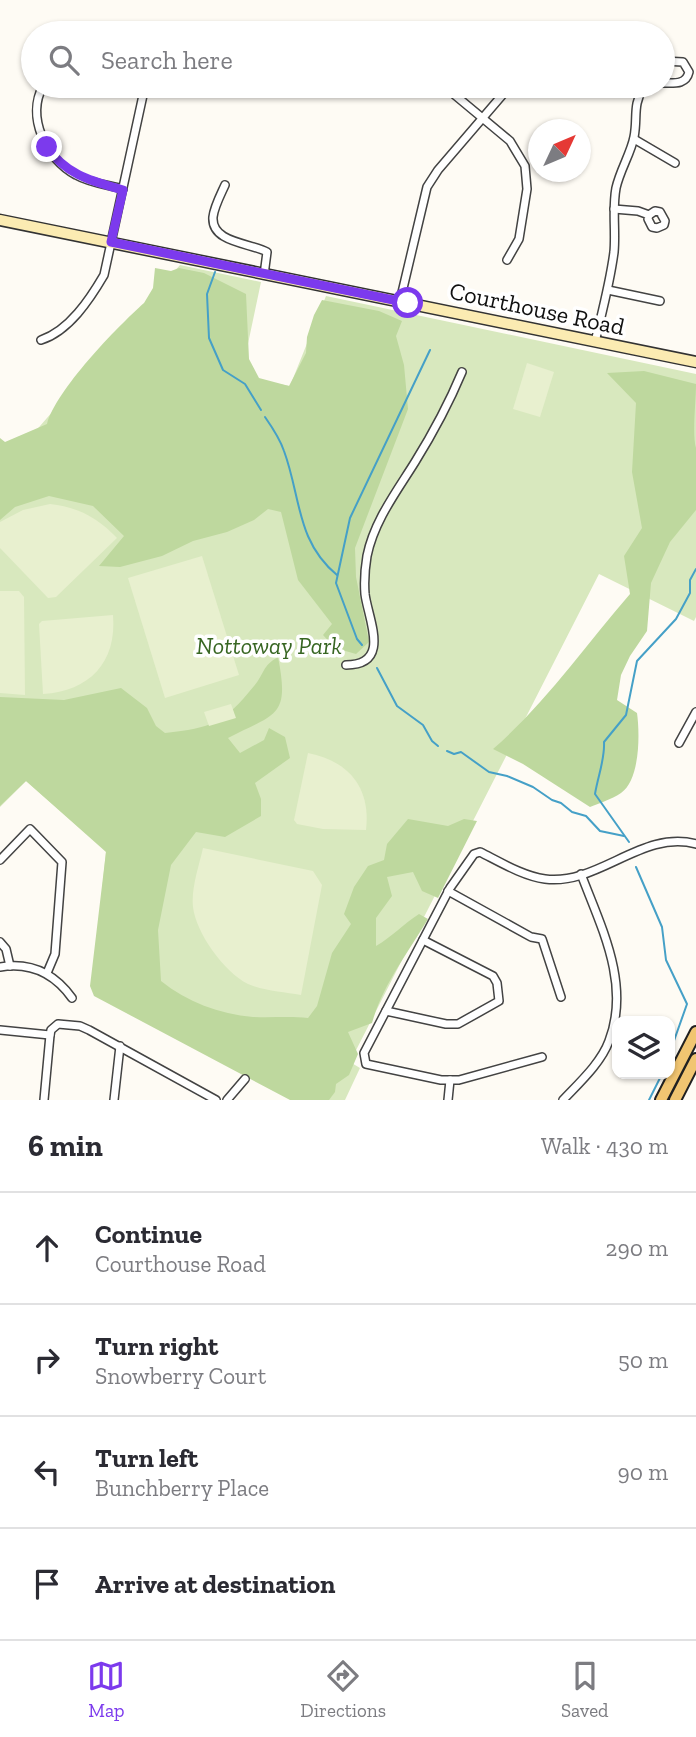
<!DOCTYPE html>
<html lang="en">
<head>
<meta charset="utf-8">
<style>
  body { margin:0; font-family:"Zilla Slab",serif; background:#f2f2f3; color:#2b2b33 }
  .controls { position:absolute; right:21px; bottom:21px; display:grid; overflow:hidden; border-radius:14px; box-shadow:0 2px 5px #0004 }
  .controls button { width:63px; height:63px; display:grid; place-items:center; padding:0; border:0; border-bottom:2px solid #e1e1e2; background:#fff; color:#2b2b33; font:35px sans-serif }
  .compass { position:absolute; left:528px; top:119px; width:63px; height:63px; border-radius:50%; background:#fff; box-shadow:0 2px 5px #0004; rotate:46deg }
  .stop { position:absolute; width:21px; height:21px; margin:-16px; border:5px solid #7c3aed; border-radius:50%; background:#fff }
  .stop.end { background:#7c3aed; border-color:#fff; box-shadow:0 2px 7px #0008 }
  .list { margin:0; padding:0; list-style:none }
  h2 { display:flex; justify-content:space-between; align-items:center; height:91px; margin:0; padding:0 28px; font-size:30px }
  h2 small { font-size:23px; font-weight:400; color:#7c7c81 }
  .list li { display:grid; grid-template-columns:46px 1fr auto; gap:21px; align-items:center; box-sizing:border-box; height:112px; padding:0 28px; border-top:2px solid #e1e1e2 }
  .list b { display:block; font-size:26px; white-space:nowrap }
  .list p { margin:0; font-size:23px; white-space:nowrap; color:#7c7c81 }
  .list em { font-size:23px; font-style:normal; color:#7c7c81 }
  .icon { flex:none; width:38px; height:38px; fill:none; stroke:currentColor; stroke-width:2; stroke-linecap:round; stroke-linejoin:round }
  .map { position:relative; flex:none; width:696px; height:1100px; overflow:hidden }
  .search { position:absolute; background:#fff; box-shadow:0 2px 5px #0004; left:21px; right:21px; top:21px; height:77px; display:flex; align-items:center; gap:18px; box-sizing:border-box; padding:0 24px; border-radius:38px; color:#7c7c81; font-size:26px }
  .sheet { height:539px; background:#fff }
  nav { display:flex; justify-content:space-around; align-items:center; box-sizing:border-box; height:98px; border-top:2px solid #e1e1e2; background:#fff; font-size:19px; color:#7c7c81 }
  nav a { display:grid; justify-items:center; gap:4px }
  nav .on { color:#7c3aed }
  .map>svg:first-child { display:block }
  .green { fill:#d8e8be }
  .forest { fill:#bed89e }
  .pitch { fill:#e8f0cf }
  .lines { fill:none; stroke-linecap:round; stroke-linejoin:round }
  .stream { stroke:#45a0c7; stroke-width:2 }
  .street-casing { stroke:#434343; stroke-width:10 }
  .secondary-casing { stroke:#323232; stroke-width:13 }
  .primary-casing { stroke:#212121; stroke-width:14 }
  .street { stroke:#fff; stroke-width:7 }
  .secondary { stroke:#fbebb2; stroke-width:10 }
  .primary { stroke:#f1c571; stroke-width:10 }
  .route { stroke:#7c3aed; stroke-width:9 }
  .labels { text-anchor:middle; stroke-width:7; stroke-linejoin:round; paint-order:stroke }
  .street-label { font-size:24px; fill:#101010; stroke:#fff }
  .park-label { font-size:24px; font-style:italic; fill:#376622; stroke:#fff }
</style>
</head>
<body>
<div class="map">
<svg width="696" height="1100" viewBox="0 0 696 1100">
  <rect width="100%" height="100%" fill="#fefbf4"/>
  <polygon class="green" points="180,265 261,282 241,377 290,386 326,296 696,374 696,617 694,621 599,574 350,1062 360,1068 345,1100 297,1100 92,990 106,851 26,781 0,807 0,472"/>
  <g class="forest">
    <path d="M155,268L171,271L179,268L204,273L246,294L249,359L259,378L289,386L306,353L307,337L314,315L322,300L379,311L402,321L396,336L404,365L408,409L355,548L356,577L369,642L356,654L335,648L323,635L332,624L298,580L281,512L268,509L254,520L227,532L193,541L162,556L120,567L99,566L124,536L93,506L49,496L15,507L0,520V438L5,442L47,424C56,390 117,327 144,303L153,288Z"/>
    <path d="M644,371L696,384C696,400 692,435 696,448V510L670,542L651,583L647,631L630,656L621,675L617,700L637,713C640,734 640,780 621,793C612,799 600,803 590,807L523,764L493,749C545,704 585,646 630,594L624,556L642,528L632,472L636,403L607,373Z"/>
    <path d="M278,657C290,718 276,713 228,738L240,753L264,740L269,728L285,737L290,758L255,783L261,799V816L225,837L196,832L171,865L158,930L161,981C187,1002 219,1014 253,1017C271,1018 290,1016 308,1018L317,1006L332,953L351,924L344,914L354,887L368,866L384,860L387,844L408,819L448,826L464,819L477,821L438,898L422,891L413,872L387,877L392,896L376,918V946C392,937 403,924 419,914L428,919C408,953 383,984 372,1023L348,1032L358,1054L349,1075L336,1084L335,1092L329,1100H290L94,996L90,986L106,852L26,781L0,806V697L64,700L121,688L147,708L156,726L165,733C212,728 224,723 254,686C265,673 262,666 278,657Z"/>
  </g>
  <g class="pitch">
    <polygon points="527,363 554,372 540,417 513,409"/>
    <path d="M50,504C78,507 98,518 117,538L56,597L48,598L0,548V522L23,510Z"/>
    <polygon points="202,556 239,675 165,698 128,578"/>
    <polygon points="0,591 19,591 24,597 25,695 0,693"/>
    <path d="M113,615C117,663 89,691 43,694L39,624L42,621Z"/>
    <polygon points="231,704 236,718 209,726 204,712"/>
    <path d="M308,753C349,761 371,788 366,830L323,829L297,824L294,820Z"/>
    <path d="M203,848L313,871L322,885L301,995C284,992 264,991 248,984C224,972 196,933 193,907C191,888 199,866 203,848Z"/>
  </g>
  <g class="lines">
    <g class="stream">
      <polyline points="215,272 207,294 209,338 223,370 245,384 261,410"/>
      <path d="M265,417C272,427 280,439 284,451C301,497 296,541 337,575"/>
      <polyline points="362,645 357,639 336,583 350,518 430,350"/>
      <polyline points="377,668 397,706 423,725 432,741 438,746"/>
      <polyline points="447,751 454,754 461,752 489,772 507,776 533,787 552,800 561,803 572,812 586,816 600,831 624,836"/>
      <path d="M629,842L595,794C598,776 605,759 604,742L626,715L637,661L676,619L690,593V580L696,569"/>
      <polyline points="636,867 662,927 666,960 687,1004 670,1052"/>
      <polyline points="649,1100 662,1074"/>
    </g>
    <defs>
      <g id="street">
        <polyline points="423,33 424,28"/>
        <path d="M663,61L683,62L689,72C686,85 674,83 663,83"/>
        <path d="M43,86C26,117 46,159 76,175C90,183 108,185 123,189"/>
        <polyline points="444,86 510,141 525,166 527,189 519,239 507,260"/>
        <polyline points="634,139 675,163"/>
        <path d="M225,185C221,194 214,207 213,217C211,243 251,243 267,252L264,275"/>
        <polyline points="614,209 638,211 649,215 655,211 660,212 665,221 664,225 657,228 652,227 648,219 649,215"/>
        <polyline points="608,290 660,301"/>
        <polyline points="400,301 427,187 438,170 510,86"/>
        <path d="M41,340C69,331 90,299 104,275L145,86"/>
        <path d="M595,342C602,312 610,283 614,252C616,231 612,210 616,188C620,170 631,153 634,137C638,117 632,106 644,86"/>
        <path d="M346,665C392,665 368,619 365,594C364,581 365,568 367,556C374,521 397,491 415,462C433,433 449,403 462,372"/>
        <polyline points="679,743 696,712"/>
        <polyline points="0,860 30,829 62,862 55,954 47,973"/>
        <polyline points="448,891 531,937 542,939 561,997"/>
        <polyline points="0,942 6,949 10,966"/>
        <path d="M0,967C30,962 54,973 72,998"/>
        <polyline points="386,1011 446,1024 458,1024 499,1001 497,983 493,976 423,940"/>
        <polyline points="0,1030 50,1035"/>
        <path d="M542,1057L459,1080H441L366,1064L364,1053L450,888L474,854L480,852C500,862 523,876 545,879C598,886 643,829 696,844"/>
        <polyline points="44,1100 50,1035 51,1030 58,1024 80,1026 89,1030 216,1100"/>
        <polyline points="114,1100 120,1046"/>
        <polyline points="227,1100 245,1079"/>
        <polyline points="448,1100 450,1080"/>
        <path d="M563,1100C579,1083 601,1063 609,1041C631,984 601,927 581,874"/>
      </g>
      <polyline id="secondary" points="0,220 696,362"/>
      <g id="primary">
        <polyline points="661,1100 696,1032"/>
        <polyline points="675,1100 696,1059"/>
      </g>
    </defs>
    <use href="#street" class="street-casing"/>
    <use href="#secondary" class="secondary-casing"/>
    <use href="#primary" class="primary-casing"/>
    <use href="#street" class="street"/>
    <use href="#secondary" class="secondary"/>
    <use href="#primary" class="primary"/>
  </g>
  <g class="lines">
    <path class="route" d="M47,147C66,175 92,181 123,190L111,242L408,303"/>
  </g>
  <g class="labels">
    <g class="street-label">
      <text transform="translate(537 309) rotate(12)" y="8">Courthouse Road</text>
    </g>
    <g class="park-label">
      <text x="269" y="654">Nottoway Park</text>
    </g>
  </g>
</svg>
<div class="controls">
<button><svg class="icon" aria-label="layers" viewBox="0 0 24 24"><path d="M12 4l9 5-9 5-9-5zM3 14l9 5 9-5"/></svg></button>
</div>
<svg class="compass" viewBox="-18 -18 36 36"><path d="M0-13l5 13h-10z" fill="#e53935"/><path d="M0 13l5-13h-10z" fill="#7c7c81"/></svg>
<div class="stop" style="left:408px;top:303px"></div>
<div class="stop end" style="left:47px;top:147px"></div>
<div class="search"><svg class="icon" aria-label="search" viewBox="0 0 24 24"><circle cx="10" cy="10" r="6"/><path d="M15 15l6 6"/></svg>Search here</div>
</div>
<section class="sheet">
<h2>6 min<small>Walk · 430 m</small></h2>
<ul class="list">
<li><svg class="icon" aria-label="ahead" viewBox="0 0 24 24"><path d="M12 20V5M6 11l6-6 6 6"/></svg><div><b>Continue</b><p>Courthouse Road</p></div><em>290 m</em></li>
<li><svg class="icon" aria-label="right" viewBox="0 0 24 24"><path d="M7 20v-9h11M14 6l5 5-5 5"/></svg><div><b>Turn right</b><p>Snowberry Court</p></div><em>50 m</em></li>
<li><svg class="icon" aria-label="left" viewBox="0 0 24 24"><path d="M17 20v-9H6M10 6l-5 5 5 5"/></svg><div><b>Turn left</b><p>Bunchberry Place</p></div><em>90 m</em></li>
<li><svg class="icon" aria-label="arrive" viewBox="0 0 24 24"><path d="M6 21V4h12l-3 4 3 4H6"/></svg><div><b>Arrive at destination</b></div></li>
</ul>
</section>
<nav>
<a class="on"><svg class="icon" aria-label="map" viewBox="0 0 24 24"><path d="M3 6l6-2 6 2 6-2v14l-6 2-6-2-6 2zM9 4v14M15 6v14"/></svg>Map</a>
<a><svg class="icon" aria-label="directions" viewBox="0 0 24 24"><path d="M12 3l9 9-9 9-9-9zM9 14v-3h6M13 9l2 2-2 2"/></svg>Directions</a>
<a><svg class="icon" aria-label="saved" viewBox="0 0 24 24"><path d="M7 4h10v16l-5-4-5 4z"/></svg>Saved</a>
</nav>
</body>
</html>
